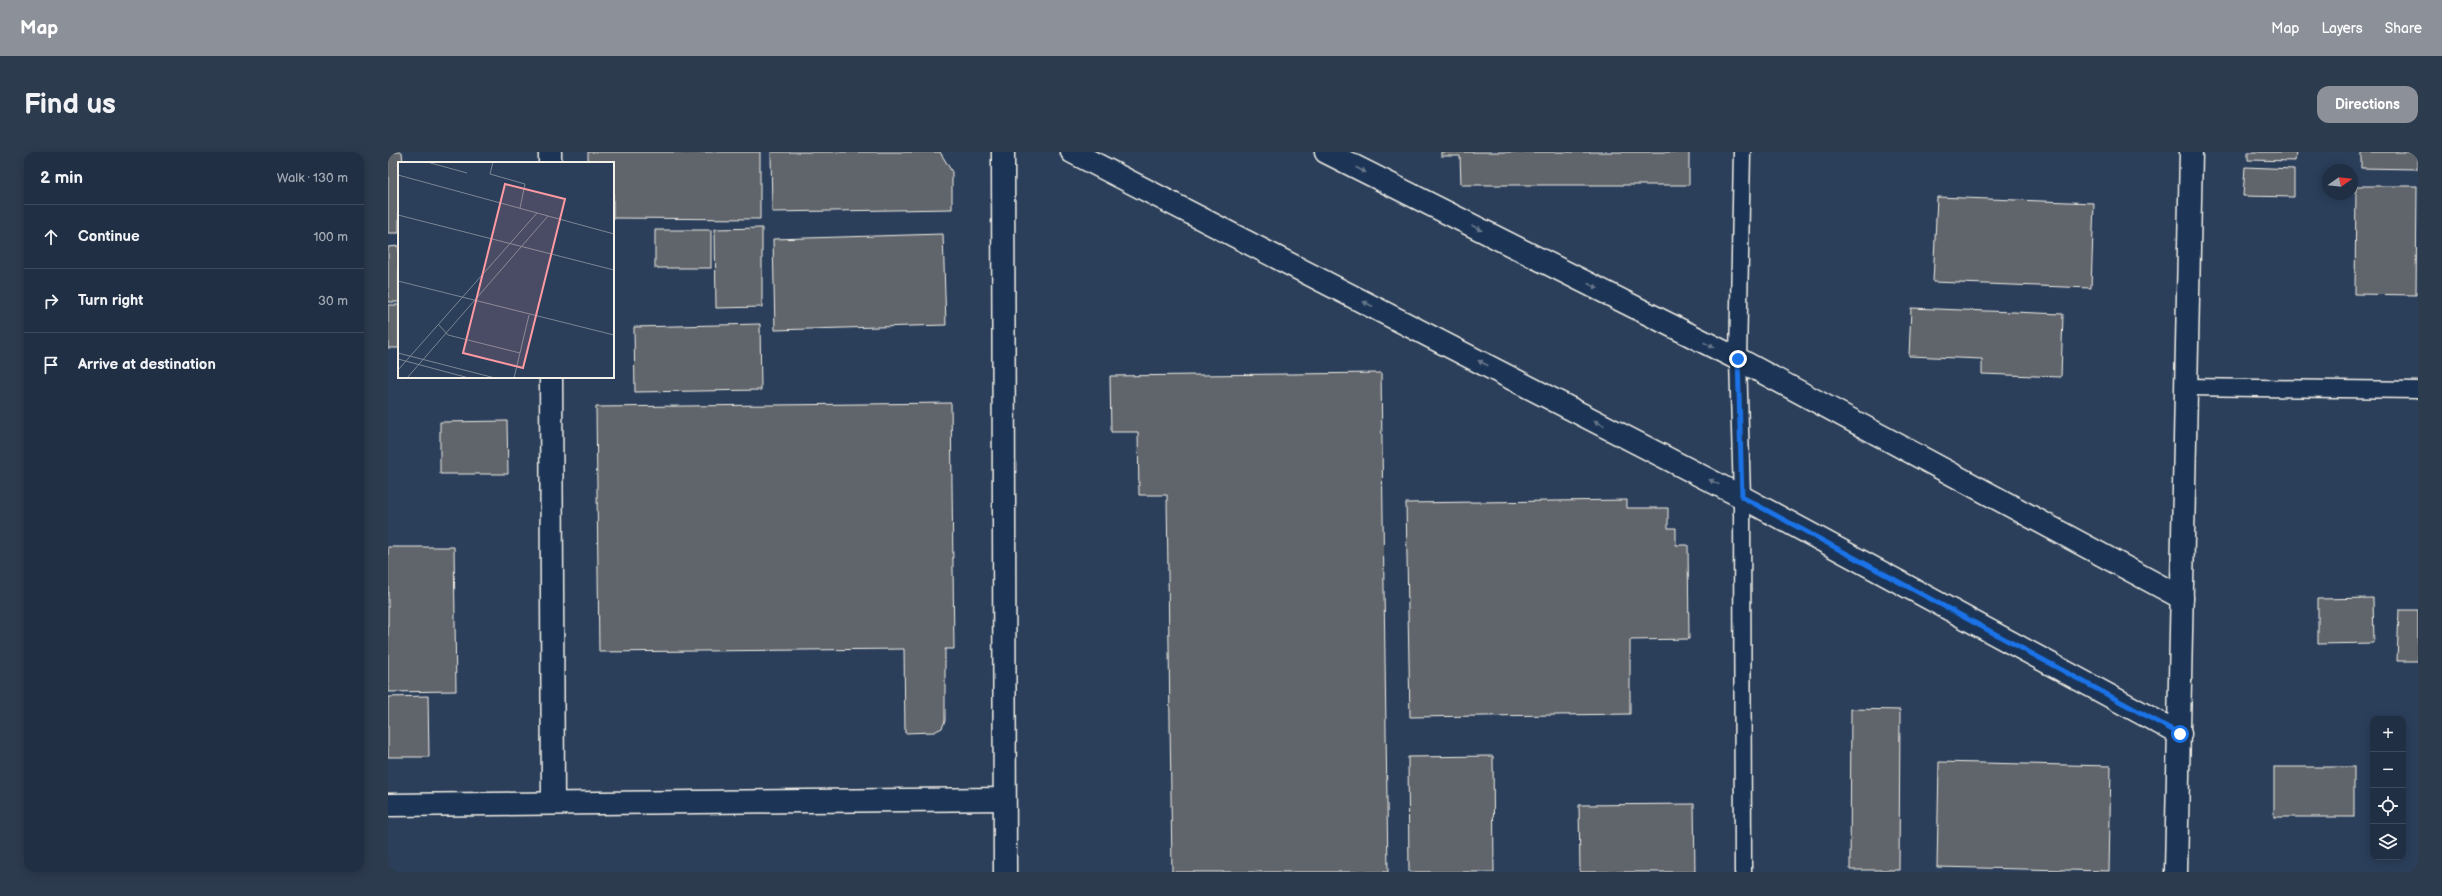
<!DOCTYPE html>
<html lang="en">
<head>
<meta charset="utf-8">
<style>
  body { margin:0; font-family:"Balsamiq Sans",sans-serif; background:#2d3b4f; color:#f1f3f6 }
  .controls { position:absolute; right:12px; bottom:12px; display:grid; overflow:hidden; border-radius:8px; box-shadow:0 2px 10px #0003 }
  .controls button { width:36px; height:36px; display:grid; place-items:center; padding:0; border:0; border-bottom:1px solid #3d4a5d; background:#202f44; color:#f1f3f6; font:20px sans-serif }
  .compass { position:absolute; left:1934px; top:12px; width:36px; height:36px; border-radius:50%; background:#202f44; box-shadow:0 2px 10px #0003; rotate:76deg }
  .stop { position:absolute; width:12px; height:12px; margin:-9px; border:3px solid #1a73e8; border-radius:50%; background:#fff }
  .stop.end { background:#1a73e8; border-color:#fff; box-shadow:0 1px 4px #0008 }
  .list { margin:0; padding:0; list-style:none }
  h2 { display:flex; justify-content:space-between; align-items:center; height:52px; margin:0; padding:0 16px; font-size:17px }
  h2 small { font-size:13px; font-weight:400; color:#a2a9b2 }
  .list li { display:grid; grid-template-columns:26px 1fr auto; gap:12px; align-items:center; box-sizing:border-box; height:64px; padding:0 16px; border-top:1px solid #3d4a5d }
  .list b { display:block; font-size:15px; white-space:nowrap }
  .list em { font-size:13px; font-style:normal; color:#a2a9b2 }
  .icon { flex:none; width:22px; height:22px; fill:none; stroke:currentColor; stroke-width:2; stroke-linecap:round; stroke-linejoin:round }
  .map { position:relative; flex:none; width:2030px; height:720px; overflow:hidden; border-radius:12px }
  header { display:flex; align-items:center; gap:24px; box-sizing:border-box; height:56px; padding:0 20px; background:#8c9099; color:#fff }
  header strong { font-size:19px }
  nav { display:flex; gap:22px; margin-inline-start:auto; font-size:14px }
  .intro { display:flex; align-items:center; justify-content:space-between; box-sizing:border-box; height:96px; padding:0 24px }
  h1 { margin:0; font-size:28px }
  .button { padding:10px 18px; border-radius:12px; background:#8c9099; color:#fff; font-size:14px; font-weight:700 }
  main { display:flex; gap:24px; padding:0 24px }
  aside { flex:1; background:#202f44; border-radius:12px; box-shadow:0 2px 10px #0003 }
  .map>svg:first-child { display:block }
  .building { fill:#61656c; stroke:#f4f1e8 }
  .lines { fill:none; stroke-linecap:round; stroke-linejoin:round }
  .lane-casing { stroke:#f4f1e8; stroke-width:19 }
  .street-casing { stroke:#f4f1e8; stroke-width:25 }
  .secondary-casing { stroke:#f4f1e8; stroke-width:25 }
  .lane { stroke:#1d3557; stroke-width:16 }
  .street { stroke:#1d3557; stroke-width:22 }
  .secondary { stroke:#1d3557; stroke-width:22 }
  .oneway { fill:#68778a }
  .route { stroke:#1a73e8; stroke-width:5 }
  .inset-road { fill:none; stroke:#7b8693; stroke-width:1 }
  .view { fill:#ff9aa2; fill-opacity:0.15; stroke:#ff9aa2; stroke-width:2 }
  .inset-edge { fill:none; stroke:#f4f1e8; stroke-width:2 }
</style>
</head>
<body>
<header>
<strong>Map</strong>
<nav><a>Map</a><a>Layers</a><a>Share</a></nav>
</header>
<div class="intro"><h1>Find us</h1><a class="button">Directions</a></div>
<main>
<aside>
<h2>2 min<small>Walk · 130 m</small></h2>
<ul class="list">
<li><svg class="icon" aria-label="ahead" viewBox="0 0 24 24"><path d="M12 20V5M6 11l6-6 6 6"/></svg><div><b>Continue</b></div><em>100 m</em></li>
<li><svg class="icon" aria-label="right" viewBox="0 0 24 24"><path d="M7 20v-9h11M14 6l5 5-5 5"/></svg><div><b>Turn right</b></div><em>30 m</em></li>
<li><svg class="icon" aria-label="arrive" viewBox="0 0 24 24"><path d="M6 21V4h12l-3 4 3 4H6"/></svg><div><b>Arrive at destination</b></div></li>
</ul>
</aside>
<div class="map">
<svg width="2030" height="720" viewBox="0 0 2030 720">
  <rect width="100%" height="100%" fill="#2b3f5b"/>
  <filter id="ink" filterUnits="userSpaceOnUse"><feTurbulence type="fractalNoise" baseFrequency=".025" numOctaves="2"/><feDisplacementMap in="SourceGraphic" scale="8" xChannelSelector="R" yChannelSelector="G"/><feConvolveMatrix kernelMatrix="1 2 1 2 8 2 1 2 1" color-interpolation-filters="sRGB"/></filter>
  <g filter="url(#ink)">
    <g class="building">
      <polygon points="0,0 14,0 15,11 11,11 11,81 0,81"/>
      <polygon points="200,0 372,0 372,67 225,66 225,11 200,11"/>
      <polygon points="383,0 552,0 564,20 564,57 384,60"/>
      <polygon points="1053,0 1301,0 1301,33 1073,33 1072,4 1053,4"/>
      <polygon points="1860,0 1908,0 1907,9 1860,8"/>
      <polygon points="1973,0 2029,0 2029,17 1973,16"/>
      <polygon points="1857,15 1906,17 1906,45 1855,44"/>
      <polygon points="1968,34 2029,34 2028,143 1967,142"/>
      <polygon points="1549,45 1706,51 1703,136 1545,130"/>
      <polygon points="374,76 374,155 328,156 327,77"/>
      <rect x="267" y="78" width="56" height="38"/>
      <polygon points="555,82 558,173 387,178 385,87"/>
      <polygon points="11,94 11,150 0,150 0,95"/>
      <rect x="0" y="153" width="11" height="43"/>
      <polygon points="1523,156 1675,162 1673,225 1594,222 1594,207 1521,204"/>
      <polygon points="372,172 373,238 247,240 246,175"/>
      <polygon points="993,221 1000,720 784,720 779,343 751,343 750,280 723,280 722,224"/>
      <polygon points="563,251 566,497 557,497 557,569 554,576 546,580 517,581 516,497 211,500 208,255"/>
      <polygon points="119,269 120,322 52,322 52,270"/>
      <polygon points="1239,348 1239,356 1280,356 1280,376 1288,376 1288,393 1300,393 1301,487 1242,488 1242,562 1022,565 1018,351"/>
      <polygon points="0,395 66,395 68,539 0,540"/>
      <polygon points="1985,446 1986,491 1930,492 1930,447"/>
      <polygon points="2011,458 2030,458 2030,509 2009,509"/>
      <polygon points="40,544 41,605 0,605 0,545"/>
      <polygon points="1463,557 1512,558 1511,718 1462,718"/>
      <polygon points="1105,604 1106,720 1021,720 1020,605"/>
      <polygon points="1551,610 1723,614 1721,719 1549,715"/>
      <rect x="1886" y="615" width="80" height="50"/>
      <polygon points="1306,652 1307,720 1192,720 1191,653"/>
    </g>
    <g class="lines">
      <defs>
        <g id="lane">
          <polyline points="1354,0 1350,207 1354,345 1355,720"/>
          <polyline points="1799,235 2030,238"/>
        </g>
        <g id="street">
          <polyline points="162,0 162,11"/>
          <polyline points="615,0 617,720"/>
          <polyline points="163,225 165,651"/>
          <polyline points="0,653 616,647"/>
          <polyline points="1788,720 1803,0"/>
        </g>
        <g id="secondary">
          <polyline points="684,0 1354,345 1792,582"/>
          <polyline points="938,0 1350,207 1794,446"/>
        </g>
      </defs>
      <use href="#lane" class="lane-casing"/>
      <use href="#street" class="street-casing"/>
      <use href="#secondary" class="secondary-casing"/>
      <use href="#lane" class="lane"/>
      <use href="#street" class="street"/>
      <use href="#secondary" class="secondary"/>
    </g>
    <defs><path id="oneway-solid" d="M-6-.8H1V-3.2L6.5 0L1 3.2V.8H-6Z"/></defs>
    <g class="oneway">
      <use href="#oneway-solid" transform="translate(973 18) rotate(27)"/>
      <use href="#oneway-solid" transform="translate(1089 76) rotate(27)"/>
      <use href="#oneway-solid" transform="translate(1205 134) rotate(27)"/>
      <use href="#oneway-solid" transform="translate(980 152) rotate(-153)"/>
      <use href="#oneway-solid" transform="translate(1321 193) rotate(27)"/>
      <use href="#oneway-solid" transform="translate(1095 211) rotate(-153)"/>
      <use href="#oneway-solid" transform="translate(1211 271) rotate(-153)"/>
      <use href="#oneway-solid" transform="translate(1326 330) rotate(-153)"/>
    </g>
  </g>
  <g class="lines" filter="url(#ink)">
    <polyline class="route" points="1350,207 1354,345 1792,582"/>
  </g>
  <g transform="translate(10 10)">
    <rect width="216" height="216" fill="#2b3f5b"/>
    <path class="inset-road" d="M29,0L69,11M95,0L92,12L127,22L122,46M0,13L216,72M0,53L216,108M0,119L216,173M41,163L50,173L122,191M0,191L97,216M0,197L71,216M0,208L139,51M9,216L150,54M116,216L131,153"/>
    <path class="view" d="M107,22L167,37L125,206L65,191Z"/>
    <rect width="216" height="216" class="inset-edge"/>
  </g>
</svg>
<div class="controls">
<button>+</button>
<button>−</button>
<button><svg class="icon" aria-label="locate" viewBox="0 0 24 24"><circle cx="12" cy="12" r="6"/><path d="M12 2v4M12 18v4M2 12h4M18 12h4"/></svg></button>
<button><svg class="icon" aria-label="layers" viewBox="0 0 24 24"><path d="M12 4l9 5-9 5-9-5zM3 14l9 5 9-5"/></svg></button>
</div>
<svg class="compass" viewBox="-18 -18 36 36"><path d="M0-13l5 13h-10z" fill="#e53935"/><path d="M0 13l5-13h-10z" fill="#a2a9b2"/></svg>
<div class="stop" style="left:1792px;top:582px"></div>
<div class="stop end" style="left:1350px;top:207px"></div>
</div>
</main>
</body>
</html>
